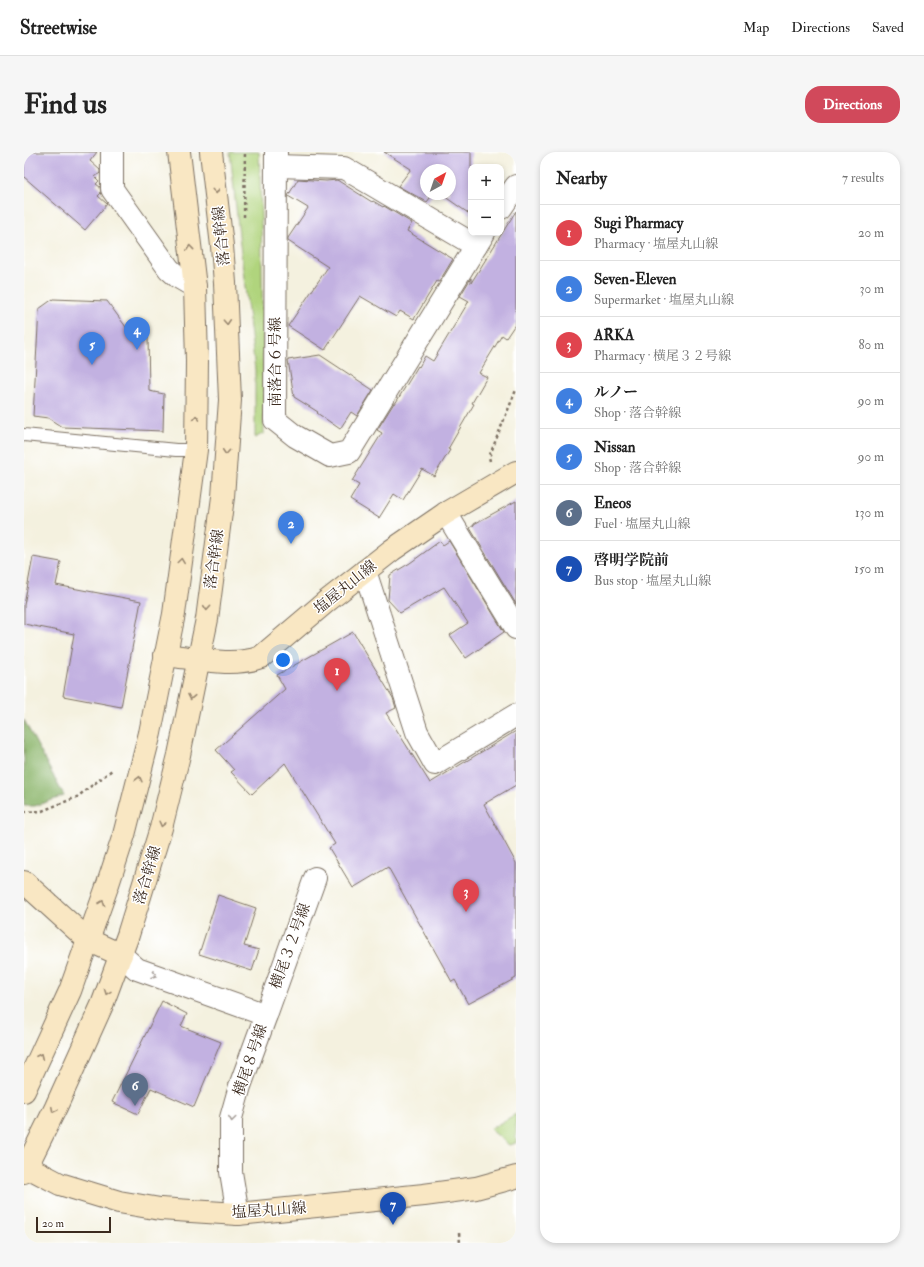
<!DOCTYPE html>
<html lang="en">
<head>
<meta charset="utf-8">
<style>
  body { margin:0; font-family:"IM FELL Double Pica","Noto Serif JP",serif; background:#f6f6f6; color:#222 }
  .controls { position:absolute; right:12px; top:12px; display:grid; overflow:hidden; border-radius:8px; box-shadow:0 2px 6px #0003 }
  .controls button { width:36px; height:36px; display:grid; place-items:center; padding:0; border:0; border-bottom:1px solid #e0e0e0; background:#fff; color:#222; font:20px sans-serif }
  .compass { position:absolute; left:396px; top:12px; width:36px; height:36px; border-radius:50%; background:#fff; box-shadow:0 2px 6px #0003; rotate:40deg }
  .scale { position:absolute; left:12px; bottom:10px; width:75px; box-sizing:border-box; padding-left:4px; border:2px solid #3b2a1e; border-top:0; font-size:11px; line-height:14px; white-space:nowrap; color:#3b2a1e; -webkit-text-stroke:3px #fff; paint-order:stroke }
  .you { position:absolute; left:259px; top:508px; width:14px; height:14px; margin:-10px; border:3px solid #fff; border-radius:50%; background:#1a73e8; box-shadow:0 0 0 6px #1a73e833 }
  .badge { display:grid; place-items:center; width:26px; height:26px; border-radius:50%; background:#d1495b; color:#fff; font-size:13px; font-weight:700 }
  .pin { position:absolute; translate:-50% -33px; filter:drop-shadow(0 1px 2px #0008) }
  .pin::after { content:''; position:absolute; top:21px; width:14px; height:12px; background:inherit; clip-path:polygon(0 0,100% 0,50% 100%) }
  .list { margin:0; padding:0; list-style:none }
  h2 { display:flex; justify-content:space-between; align-items:center; height:52px; margin:0; padding:0 16px; font-size:17px }
  h2 small { font-size:13px; font-weight:400; color:#767676 }
  .list li { display:grid; grid-template-columns:26px 1fr auto; gap:12px; align-items:center; box-sizing:border-box; height:56px; padding:0 16px; border-top:1px solid #e0e0e0 }
  .list b { display:block; font-size:15px; white-space:nowrap }
  .list p { margin:0; font-size:13px; white-space:nowrap; color:#767676 }
  .list em { font-size:13px; font-style:normal; color:#767676 }
  .map { position:relative; flex:none; width:492px; height:1091px; overflow:hidden; border-radius:16px }
  header { display:flex; align-items:center; gap:24px; box-sizing:border-box; height:56px; padding:0 20px; background:#fff; border-bottom:1px solid #e0e0e0 }
  header strong { font-size:19px }
  nav { display:flex; gap:22px; margin-inline-start:auto; font-size:14px }
  .intro { display:flex; align-items:center; justify-content:space-between; box-sizing:border-box; height:96px; padding:0 24px }
  h1 { margin:0; font-size:28px }
  .button { padding:10px 18px; border-radius:16px; background:#d1495b; color:#fff; font-size:14px; font-weight:700 }
  main { display:flex; gap:24px; padding:0 24px }
  aside { flex:1; background:#fff; border-radius:16px; box-shadow:0 2px 6px #0003 }
  .map>svg:first-child { display:block }
  .green { fill:#b0d47d; stroke:#767f4e }
  .forest { fill:#8cb66c; stroke:#647045 }
  .building { fill:#c2b1e1 }
  .lines { fill:none; stroke-linecap:round; stroke-linejoin:round }
  .lane-casing { stroke:#7c7062; stroke-width:14 }
  .street-casing { stroke:#7c7062; stroke-width:24 }
  .secondary-casing { stroke:#7c7062; stroke-width:24 }
  .path { stroke:#7c7062; stroke-width:2.5; stroke-dasharray:3 3; stroke-linecap:butt }
  .lane { stroke:#fff; stroke-width:12 }
  .street { stroke:#fff; stroke-width:22 }
  .secondary { stroke:#f9e7c3; stroke-width:22 }
  .oneway { stroke:#9a8870 }
  .oneway2 { stroke:#a79f9a }
  .labels { text-anchor:middle; stroke-width:3; stroke-linejoin:round; paint-order:stroke }
  .street-label { font-size:15px; fill:#3b2a1e; stroke:#fff }
</style>
</head>
<body>
<header>
<strong>Streetwise</strong>
<nav><a>Map</a><a>Directions</a><a>Saved</a></nav>
</header>
<div class="intro"><h1>Find us</h1><a class="button">Directions</a></div>
<main>
<div class="map">
<svg width="492" height="1091" viewBox="0 0 492 1091">
  <rect width="100%" height="100%" fill="#fff"/>
  <filter id="ink" filterUnits="userSpaceOnUse"><feTurbulence type="fractalNoise" baseFrequency=".025" numOctaves="2"/><feDisplacementMap in="SourceGraphic" scale="8" xChannelSelector="R" yChannelSelector="G"/><feConvolveMatrix kernelMatrix="1 2 1 2 8 2 1 2 1" color-interpolation-filters="sRGB"/></filter>
  <filter id="wash" filterUnits="userSpaceOnUse"><feTurbulence type="fractalNoise" baseFrequency=".012" numOctaves="4" result="noise"/><feDisplacementMap in="SourceGraphic" scale="16" xChannelSelector="R" yChannelSelector="G"/><feGaussianBlur stdDeviation="0.9" result="paint"/><feColorMatrix in="noise" values="0 0 0 0 0 0 0 0 0 0 0 0 0 0 0 0 0 1.4 0 .05"/><feComposite in="paint" operator="in"/></filter>
  <g filter="url(#wash)">
    <rect width="100%" height="100%" fill="#f4f1df"/>
    <g class="green">
      <path d="M206,0H235C239,94 238,187 240,281L231,286V218L216,93Z"/>
      <polygon points="492,962 492,991 485,993 466,977"/>
    </g>
    <polygon class="forest" points="0,568 40,644 11,654 0,654"/>
    <g id="blocks">
      <g class="building">
        <polygon points="0,0 73,0 66,9 76,18 76,21 71,25 75,29 72,32 76,35 77,41 74,44 83,52 61,78 0,25"/>
        <polygon points="360,0 447,0 447,63 417,42 426,42 426,18 402,18 402,42 409,42 403,50 374,34 387,17"/>
        <polygon points="274,27 302,29 313,28 348,50 349,49 359,55 360,54 388,71 383,79 429,107 415,130 413,129 390,167 376,159 372,165 336,144 301,198 264,174 304,115 264,89 264,86 284,56 264,44"/>
        <polygon points="492,59 492,171 482,186 478,183 455,221 463,225 448,251 450,252 424,297 426,298 410,324 398,317 379,348 370,342 355,366 326,348 335,333 328,329 358,281 353,278 370,251 371,252 394,214 395,215 401,204 409,209 445,149 436,144 447,126 447,131"/>
        <polygon points="29,147 83,149 110,186 124,185 125,239 140,242 139,279 38,275 24,266 9,264 15,157"/>
        <polygon points="296,203 349,238 333,264 327,260 316,277 293,261 294,260 270,245 264,208"/>
        <polygon points="492,349 492,452 446,376 450,373 450,372"/>
        <polygon points="416,389 419,393 425,389 480,480 442,506 426,483 444,471 420,435 376,461 364,448 366,423 386,411"/>
        <polygon points="9,405 37,410 32,433 117,449 97,555 39,544 50,482 0,472 0,453"/>
        <polygon points="329,480 369,546 372,556 362,561 406,631 492,579 492,633 460,652 492,711 492,826 444,852 431,828 428,830 364,715 329,736 305,696 311,692 261,611 228,642 207,620 210,618 192,598 261,537 253,523"/>
        <polygon points="194,743 232,756 220,794 235,798 228,819 175,802"/>
        <polygon points="138,849 163,862 157,874 197,890 170,955 127,936 114,962 88,950"/>
      </g>
    </g>
  </g>
  <g filter="url(#ink)">
    <use href="#blocks" fill-opacity="0" stroke="#7c7062" stroke-width="1"/>
    <g class="lines">
      <defs>
        <polyline id="lane" points="0,283 152,298 172,298"/>
        <g id="street">
          <polyline points="88,0 88,37 145,117 154,125 171,135"/>
          <polyline points="252,0 251,268 271,284 306,304 325,300 460,81"/>
          <polyline points="252,14 320,16 452,94"/>
          <polyline points="477,56 492,34"/>
          <polyline points="422,361 492,476"/>
          <polyline points="341,419 393,580 411,612 492,563"/>
          <polyline points="97,803 113,817 242,863 216,934 207,966 207,1020 214,1062"/>
          <polyline points="242,863 291,726"/>
        </g>
        <g id="secondary">
          <path d="M141,503C172,506 207,516 237,505L303,449L368,398L422,361L492,320"/>
          <polyline points="0,730 64,788 97,803"/>
          <polyline points="0,939 46,839 84,732 100,683 126,581 150,462 172,298 173,209 171,135 155,0"/>
          <polyline points="0,1013 36,1032 95,1050 136,1057 214,1062 400,1043 452,1036 492,1025"/>
          <polyline points="0,1020 32,955 78,853 104,783 137,676 155,603 183,467 199,345 206,248 201,131 198,94 187,0"/>
        </g>
      </defs>
      <use href="#lane" class="lane-casing"/>
      <use href="#street" class="street-casing"/>
      <use href="#secondary" class="secondary-casing"/>
      <g class="path">
        <polyline points="220,65 221,0"/>
        <polyline points="466,309 465,305 492,238"/>
        <polyline points="0,660 18,659 53,645 88,618"/>
        <polyline points="435,1081 436,1091"/>
      </g>
      <use href="#lane" class="lane"/>
      <use href="#street" class="street"/>
      <use href="#secondary" class="secondary"/>
    </g>
    <defs><path id="oneway-chevron" d="M-2-3.5L2.5 0L-2 3.5" fill="none" stroke-width="1.6" stroke-linecap="round" stroke-linejoin="round"/></defs>
    <g class="oneway">
      <use href="#oneway-chevron" transform="translate(192 39) rotate(83)"/>
      <use href="#oneway-chevron" transform="translate(166 96) rotate(-96)"/>
      <use href="#oneway-chevron" transform="translate(203 170) rotate(87)"/>
      <use href="#oneway-chevron" transform="translate(172 266) rotate(-89)"/>
      <use href="#oneway-chevron" transform="translate(202 300) rotate(94)"/>
      <use href="#oneway-chevron" transform="translate(157 409) rotate(-82)"/>
      <use href="#oneway-chevron" transform="translate(183 456) rotate(95)"/>
      <use href="#oneway-chevron" transform="translate(167 545) rotate(101)"/>
      <use href="#oneway-chevron" transform="translate(115 627) rotate(-76)"/>
      <use href="#oneway-chevron" transform="translate(138 672) rotate(104)"/>
      <use href="#oneway-chevron" transform="translate(78 751) rotate(-70)"/>
      <use href="#oneway-chevron" transform="translate(83 840) rotate(111)"/>
      <use href="#oneway-chevron" transform="translate(16 904) rotate(-65)"/>
      <use href="#oneway-chevron" transform="translate(30 958) rotate(116)"/>
    </g>
    <g class="oneway2">
      <use href="#oneway-chevron" transform="translate(130 823) rotate(20)"/>
      <use href="#oneway-chevron" transform="translate(208 967) rotate(98)"/>
    </g>
  </g>
  <g class="labels">
    <g class="street-label">
      <text transform="translate(197 84) rotate(-96)" y="5">落合幹線</text>
      <text transform="translate(251 210) rotate(-90)" y="5">南落合６号線</text>
      <text transform="translate(190 407) rotate(-82)" y="5">落合幹線</text>
      <text transform="translate(321 435) rotate(-39)" y="5">塩屋丸山線</text>
      <text transform="translate(123 723) rotate(-73)" y="5">落合幹線</text>
      <text transform="translate(266 794) rotate(-70)" y="5">横尾３２号線</text>
      <text transform="translate(226 908) rotate(-71)" y="5">横尾８号線</text>
      <text transform="translate(245 1058) rotate(-4)" y="5">塩屋丸山線</text>
    </g>
  </g>
</svg>
<div class="controls">
<button>+</button>
<button>−</button>
</div>
<svg class="compass" viewBox="-18 -18 36 36"><path d="M0-13l5 13h-10z" fill="#e53935"/><path d="M0 13l5-13h-10z" fill="#767676"/></svg>
<div class="scale">20 m</div>
<div class="you"></div>
<div class="pin badge" style="left:313px;top:539px;background:#e0444e">1</div>
<div class="pin badge" style="left:267px;top:392px;background:#3f7fe0">2</div>
<div class="pin badge" style="left:442px;top:760px;background:#e0444e">3</div>
<div class="pin badge" style="left:113px;top:198px;background:#3f7fe0">4</div>
<div class="pin badge" style="left:68px;top:213px;background:#3f7fe0">5</div>
<div class="pin badge" style="left:111px;top:954px;background:#5c6f8a">6</div>
<div class="pin badge" style="left:369px;top:1073px;background:#1a4fb4">7</div>
</div>
<aside>
<h2>Nearby<small>7 results</small></h2>
<ul class="list">
<li><span class="badge" style="background:#e0444e">1</span><div><b>Sugi Pharmacy</b><p>Pharmacy · 塩屋丸山線</p></div><em>20 m</em></li>
<li><span class="badge" style="background:#3f7fe0">2</span><div><b>Seven-Eleven</b><p>Supermarket · 塩屋丸山線</p></div><em>30 m</em></li>
<li><span class="badge" style="background:#e0444e">3</span><div><b>ARKA</b><p>Pharmacy · 横尾３２号線</p></div><em>80 m</em></li>
<li><span class="badge" style="background:#3f7fe0">4</span><div><b>ルノー</b><p>Shop · 落合幹線</p></div><em>90 m</em></li>
<li><span class="badge" style="background:#3f7fe0">5</span><div><b>Nissan</b><p>Shop · 落合幹線</p></div><em>90 m</em></li>
<li><span class="badge" style="background:#5c6f8a">6</span><div><b>Eneos</b><p>Fuel · 塩屋丸山線</p></div><em>130 m</em></li>
<li><span class="badge" style="background:#1a4fb4">7</span><div><b>啓明学院前</b><p>Bus stop · 塩屋丸山線</p></div><em>150 m</em></li>
</ul>
</aside>
</main>
</body>
</html>
